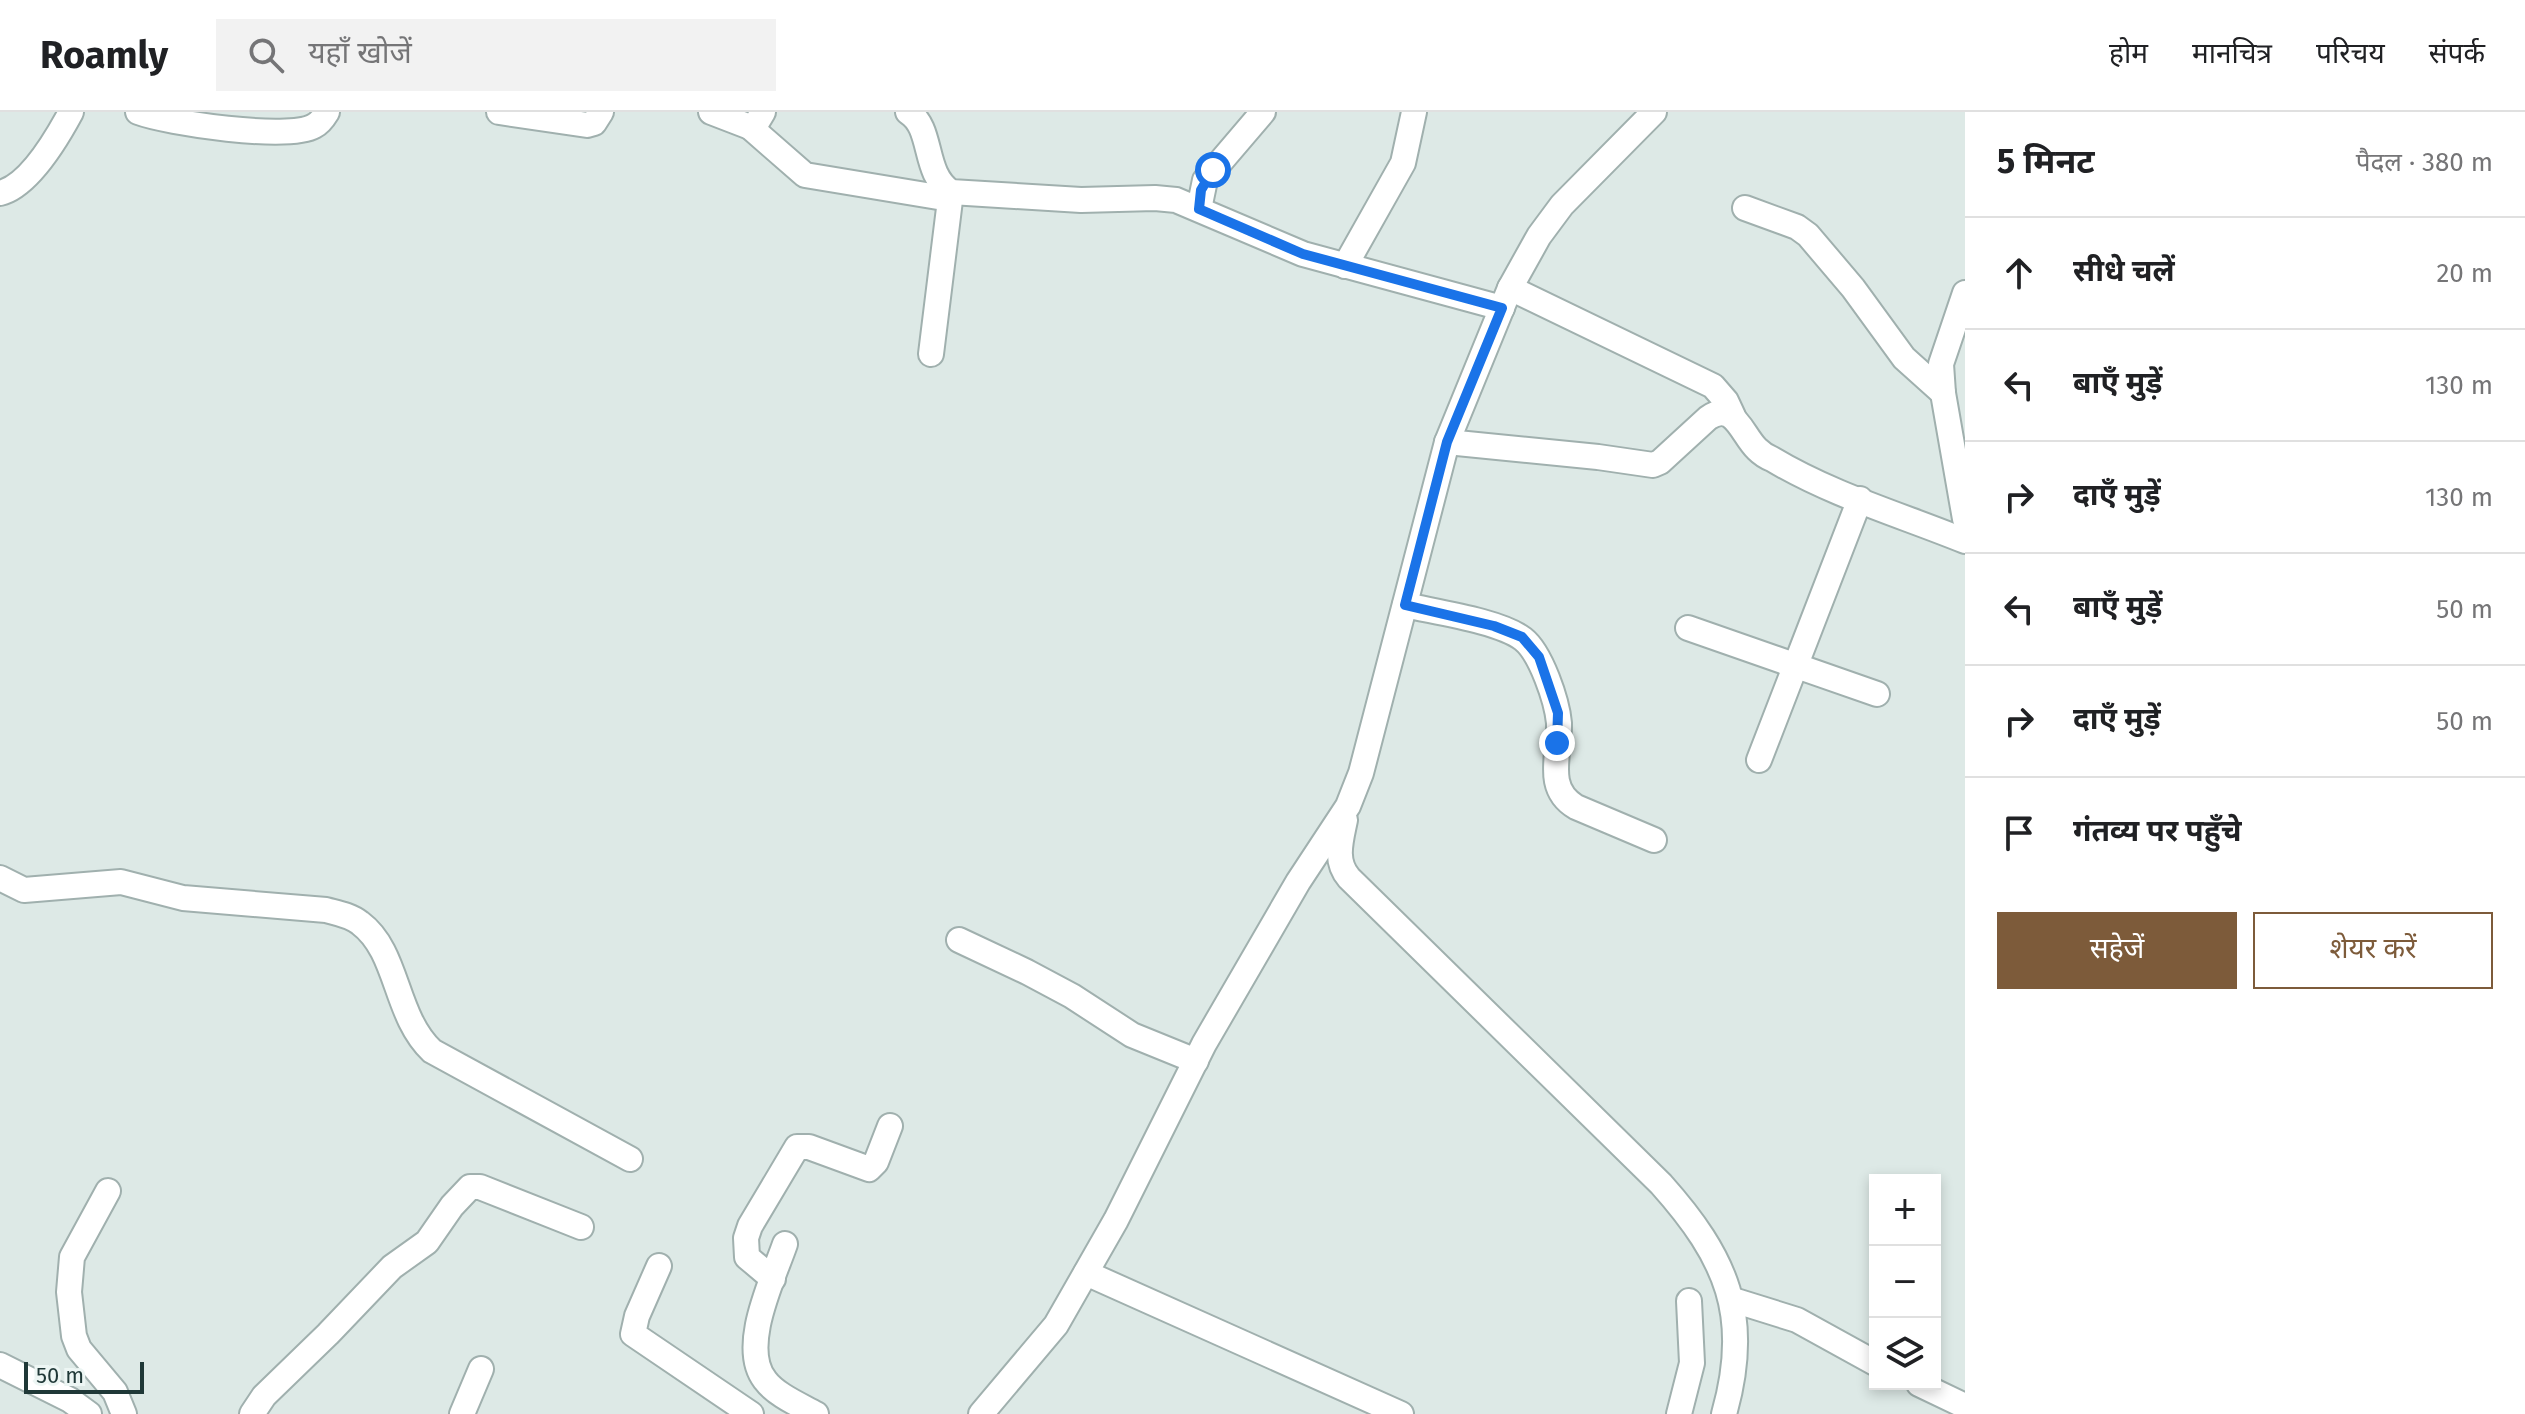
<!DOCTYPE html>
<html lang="hi">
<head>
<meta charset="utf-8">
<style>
  body { margin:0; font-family:"Fira Sans","Noto Sans Devanagari",sans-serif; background:#f2f2f2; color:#202124 }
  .controls { position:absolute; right:24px; bottom:24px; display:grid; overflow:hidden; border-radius:0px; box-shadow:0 4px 12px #0003 }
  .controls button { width:72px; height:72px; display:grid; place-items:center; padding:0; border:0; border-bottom:2px solid #e0e0e0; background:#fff; color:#202124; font:40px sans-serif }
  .scale { position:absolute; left:24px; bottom:20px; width:120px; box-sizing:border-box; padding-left:8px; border:4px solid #1f3837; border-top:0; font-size:22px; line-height:28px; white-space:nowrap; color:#1f3837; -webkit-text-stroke:6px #edf6f4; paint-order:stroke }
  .stop { position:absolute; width:24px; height:24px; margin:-18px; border:6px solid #1a73e8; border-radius:50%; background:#fff }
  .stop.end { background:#1a73e8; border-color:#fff; box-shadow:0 2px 8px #0008 }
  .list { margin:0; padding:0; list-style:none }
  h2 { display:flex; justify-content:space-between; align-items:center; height:104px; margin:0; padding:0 32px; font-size:34px }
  h2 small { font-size:26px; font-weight:400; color:#757577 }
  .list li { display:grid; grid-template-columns:52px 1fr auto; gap:24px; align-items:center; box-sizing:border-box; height:112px; padding:0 32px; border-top:2px solid #e0e0e0 }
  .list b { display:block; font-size:30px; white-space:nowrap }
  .list em { font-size:26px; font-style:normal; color:#757577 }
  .actions { display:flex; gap:16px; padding:24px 32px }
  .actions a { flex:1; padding:18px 0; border:2px solid #7d5b3a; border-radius:0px; text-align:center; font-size:28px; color:#7d5b3a }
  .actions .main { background:#7d5b3a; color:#fff }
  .icon { flex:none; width:44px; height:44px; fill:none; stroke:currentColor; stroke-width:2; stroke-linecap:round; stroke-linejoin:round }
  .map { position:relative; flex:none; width:1965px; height:1302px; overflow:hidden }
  header { display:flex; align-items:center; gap:48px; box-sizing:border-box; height:112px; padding:0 40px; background:#fff; border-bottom:2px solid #e0e0e0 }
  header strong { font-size:38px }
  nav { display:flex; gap:44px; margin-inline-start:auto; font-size:28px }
  .search { width:560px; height:72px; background:#f2f2f2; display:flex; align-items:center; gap:20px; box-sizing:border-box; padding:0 28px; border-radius:0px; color:#757577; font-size:30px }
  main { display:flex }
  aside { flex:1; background:#fff }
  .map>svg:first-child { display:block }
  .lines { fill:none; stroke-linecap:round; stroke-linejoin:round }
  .minor-casing { stroke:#a0b0ae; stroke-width:28 }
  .minor { stroke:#fff; stroke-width:24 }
  .route { stroke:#1a73e8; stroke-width:10 }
</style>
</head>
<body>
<header>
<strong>Roamly</strong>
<div class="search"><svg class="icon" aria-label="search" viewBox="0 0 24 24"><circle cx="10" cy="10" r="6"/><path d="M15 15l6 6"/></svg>यहाँ खोजें</div>
<nav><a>होम</a><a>मानचित्र</a><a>परिचय</a><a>संपर्क</a></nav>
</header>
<main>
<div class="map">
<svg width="1965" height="1302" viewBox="0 0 1965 1302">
  <rect width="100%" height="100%" fill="#dde9e6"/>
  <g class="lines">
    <defs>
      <g id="minor">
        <path d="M138,0C167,11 289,29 314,14C320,11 324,5 327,0"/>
        <polyline points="499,0 587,13 594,11 601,0"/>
        <polyline points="711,0 750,15 757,10 763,0"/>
        <path d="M908,0C934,16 922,61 951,80L1081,88L1155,86L1176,88L1303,142L1502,196"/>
        <polyline points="750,15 805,63 950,87"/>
        <path d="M0,81C29,74 57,26 71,0"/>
        <polyline points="1745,96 1797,115 1808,123 1853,176 1904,246 1943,281"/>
        <polyline points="1199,97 1205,68 1263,0"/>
        <polyline points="1345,154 1403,51 1414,0"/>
        <polyline points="1510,176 1713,274 1726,289 1733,304"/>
        <polyline points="1965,181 1941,252 1943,281 1965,407"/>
        <polyline points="931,242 951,80"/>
        <path d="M1447,330L1598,345L1653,353L1660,350L1708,306C1734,288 1742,323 1757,337C1761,341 1767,345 1772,347C1832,383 1901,403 1965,429"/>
        <path d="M1405,493C1435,500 1500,509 1523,527C1541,541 1557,589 1559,611C1560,642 1544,676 1576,695L1654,728"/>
        <polyline points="1688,516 1877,582"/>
        <polyline points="1759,648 1860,387"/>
        <path d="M1345,708C1341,728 1334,749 1349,766L1661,1072C1727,1146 1752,1204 1724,1302"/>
        <path d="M0,766L24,778L121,770L183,786L326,798C337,801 350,803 360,811C399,840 394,903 432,939L630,1047"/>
        <polyline points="959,828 1027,860 1072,884 1132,923 1196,949"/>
        <polyline points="108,1079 72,1145 69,1180 74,1224 79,1237 115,1280 124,1302"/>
        <path d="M785,1132C773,1167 739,1235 765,1268C776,1283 800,1293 816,1302"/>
        <polyline points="659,1154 637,1204 633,1222 751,1302"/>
        <polyline points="1086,1161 1401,1302"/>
        <polyline points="773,1167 747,1145 746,1126 750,1114 797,1035 809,1035 869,1057 876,1050 890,1014"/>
        <polyline points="1733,1188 1797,1208 1875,1251"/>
        <polyline points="0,1253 70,1288 89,1302"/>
        <polyline points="1919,1272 1965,1294"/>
        <polyline points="252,1302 264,1284 328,1222 392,1155 427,1130 452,1094 470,1075 480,1075 581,1115"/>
        <polyline points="462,1302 481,1257"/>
        <polyline points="981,1302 1056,1213 1116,1108 1204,932 1298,770 1348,694 1361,661 1447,330 1510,176 1539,124 1562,93 1654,0"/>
        <polyline points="1679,1302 1692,1251 1689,1189"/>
      </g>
    </defs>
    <use href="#minor" class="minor-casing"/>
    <use href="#minor" class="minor"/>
  </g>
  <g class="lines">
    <polyline class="route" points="1213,58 1201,78 1199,97 1303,142 1502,196 1447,330 1405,493 1494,514 1522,525 1539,545 1558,601 1557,631"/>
  </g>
</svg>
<div class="controls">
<button>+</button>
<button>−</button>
<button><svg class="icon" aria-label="layers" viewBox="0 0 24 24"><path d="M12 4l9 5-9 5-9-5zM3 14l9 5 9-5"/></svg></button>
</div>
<div class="scale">50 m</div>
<div class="stop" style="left:1213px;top:58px"></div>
<div class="stop end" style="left:1557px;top:631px"></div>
</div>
<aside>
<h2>5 मिनट<small>पैदल · 380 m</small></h2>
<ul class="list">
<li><svg class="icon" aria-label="ahead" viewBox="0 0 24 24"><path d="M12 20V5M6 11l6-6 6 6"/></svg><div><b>सीधे चलें</b></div><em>20 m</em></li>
<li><svg class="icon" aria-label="left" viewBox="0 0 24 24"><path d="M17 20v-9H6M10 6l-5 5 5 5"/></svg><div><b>बाएँ मुड़ें</b></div><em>130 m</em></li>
<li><svg class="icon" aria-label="right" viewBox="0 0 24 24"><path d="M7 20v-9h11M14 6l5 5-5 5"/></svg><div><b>दाएँ मुड़ें</b></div><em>130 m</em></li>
<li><svg class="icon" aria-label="left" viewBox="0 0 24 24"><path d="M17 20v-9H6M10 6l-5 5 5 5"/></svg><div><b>बाएँ मुड़ें</b></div><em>50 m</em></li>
<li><svg class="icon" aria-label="right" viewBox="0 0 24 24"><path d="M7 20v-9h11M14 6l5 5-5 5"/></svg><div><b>दाएँ मुड़ें</b></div><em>50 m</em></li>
<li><svg class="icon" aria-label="arrive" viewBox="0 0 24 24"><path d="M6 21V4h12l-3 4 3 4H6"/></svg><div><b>गंतव्य पर पहुँचे</b></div></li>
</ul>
<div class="actions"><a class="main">सहेजें</a><a>शेयर करें</a></div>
</aside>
</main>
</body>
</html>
